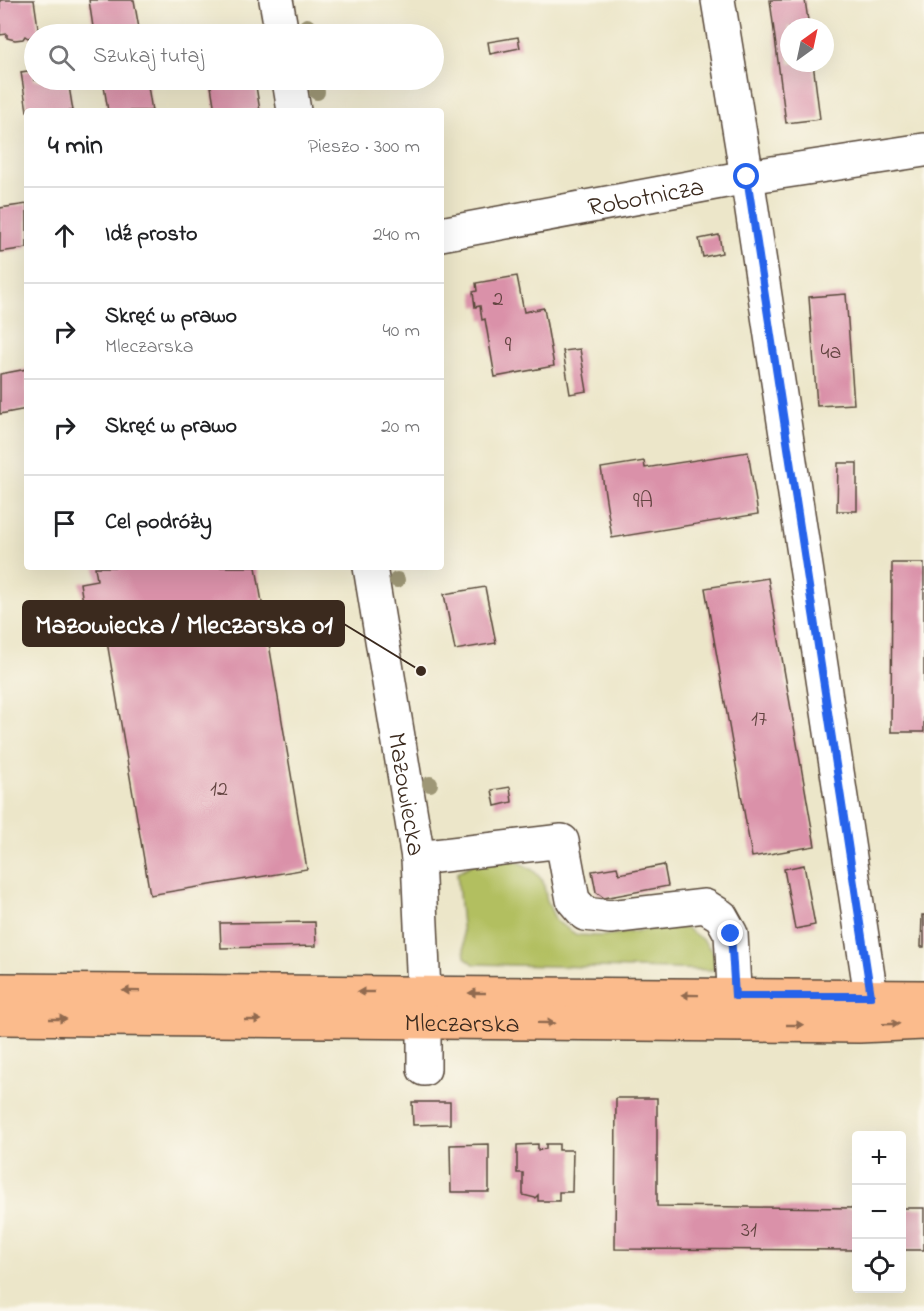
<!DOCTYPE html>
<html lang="pl">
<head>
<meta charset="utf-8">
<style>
  body { margin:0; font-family:"Indie Flower",sans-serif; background:#f6f6f6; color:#202124 }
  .controls { position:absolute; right:18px; bottom:18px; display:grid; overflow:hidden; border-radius:6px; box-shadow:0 6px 24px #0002 }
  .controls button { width:54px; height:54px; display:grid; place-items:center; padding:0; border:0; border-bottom:2px solid #e0e0e0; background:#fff; color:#202124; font:30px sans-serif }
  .compass { position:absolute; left:780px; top:18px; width:54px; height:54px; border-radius:50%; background:#fff; box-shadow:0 6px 24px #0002; rotate:33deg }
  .stop { position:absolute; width:18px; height:18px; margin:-14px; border:4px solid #2563eb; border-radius:50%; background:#fff }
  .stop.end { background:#2563eb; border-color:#fff; box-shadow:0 2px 6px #0008 }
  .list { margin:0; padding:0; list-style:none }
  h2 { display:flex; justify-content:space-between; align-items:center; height:78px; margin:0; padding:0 24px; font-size:26px }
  h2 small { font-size:20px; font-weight:400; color:#757577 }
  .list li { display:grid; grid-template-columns:39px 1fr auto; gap:18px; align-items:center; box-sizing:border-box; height:96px; padding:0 24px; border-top:2px solid #e0e0e0 }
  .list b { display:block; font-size:22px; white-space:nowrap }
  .list p { margin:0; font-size:20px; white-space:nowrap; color:#757577 }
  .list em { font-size:20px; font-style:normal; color:#757577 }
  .icon { flex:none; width:33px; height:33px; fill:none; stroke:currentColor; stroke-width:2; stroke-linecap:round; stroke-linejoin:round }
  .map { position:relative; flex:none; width:924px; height:1311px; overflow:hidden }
  .search { position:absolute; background:#fff; box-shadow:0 6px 24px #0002; left:24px; top:24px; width:420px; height:66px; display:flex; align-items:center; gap:15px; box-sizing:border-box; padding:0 21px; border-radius:33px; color:#757577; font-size:22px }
  .panel { position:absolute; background:#fff; box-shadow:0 6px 24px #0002; left:24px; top:108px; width:420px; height:462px; border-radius:6px }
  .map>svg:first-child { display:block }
  .green { fill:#b2bf61; stroke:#767440; stroke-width:1.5 }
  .building { fill:#da91a9 }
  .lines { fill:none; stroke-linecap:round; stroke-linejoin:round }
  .minor-casing { stroke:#564638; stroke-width:36 }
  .major-casing { stroke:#564638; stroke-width:36 }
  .minor { stroke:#fff; stroke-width:33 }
  .major { stroke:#fbbb8c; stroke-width:33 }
  .tree { fill:#9e9776 }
  .oneway { fill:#916b50 }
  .route { stroke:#2563eb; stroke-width:8 }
  .labels { text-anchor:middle; stroke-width:6; stroke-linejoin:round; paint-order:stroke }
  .number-label { font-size:22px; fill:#634441 }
  .street-label { font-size:26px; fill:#3b2a1e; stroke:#fbf7ec }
  .leader { fill:none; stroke:#3b2a1e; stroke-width:2 }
  .callout-dot { fill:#3b2a1e; stroke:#fbf7ec; stroke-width:2 }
  .callout { fill:#3b2a1e; stroke:#3b2a1e; stroke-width:2 }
  .callout-label { font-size:27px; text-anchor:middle; font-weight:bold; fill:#fff }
</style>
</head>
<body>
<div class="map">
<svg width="924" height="1311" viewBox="0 0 924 1311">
  <rect width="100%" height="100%" fill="#fbf7ec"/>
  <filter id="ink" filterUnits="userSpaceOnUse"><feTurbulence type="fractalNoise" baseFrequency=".0167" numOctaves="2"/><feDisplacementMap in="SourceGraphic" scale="12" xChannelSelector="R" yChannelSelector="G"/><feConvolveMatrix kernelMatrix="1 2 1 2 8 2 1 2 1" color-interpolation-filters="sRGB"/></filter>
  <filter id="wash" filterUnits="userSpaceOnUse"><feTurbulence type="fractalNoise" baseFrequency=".008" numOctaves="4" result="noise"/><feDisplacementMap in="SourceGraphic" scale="24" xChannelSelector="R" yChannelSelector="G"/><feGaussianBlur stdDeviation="1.35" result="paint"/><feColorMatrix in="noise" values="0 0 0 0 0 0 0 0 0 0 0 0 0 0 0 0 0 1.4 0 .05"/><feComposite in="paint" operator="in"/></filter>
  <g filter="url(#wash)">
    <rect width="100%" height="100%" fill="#ece6c9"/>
    <polygon class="green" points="513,859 533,870 543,881 547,901 556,921 577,935 602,936 669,927 686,928 704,941 714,954 714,970 474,964 465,957 457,873 476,862"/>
    <g id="blocks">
      <g class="building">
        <polygon points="0,0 34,0 39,34 28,38 25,36 23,39 15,40 7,38 7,34 0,35"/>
        <polygon points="89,0 134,0 140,34 94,34"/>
        <polygon points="770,0 805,0 809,27 789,27 789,63 813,63 820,119 786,123"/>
        <polygon points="246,27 247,34 204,34 204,33"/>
        <polygon points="518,37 520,48 490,54 488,42"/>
        <polygon points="34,70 34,80 68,80 73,111 27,111 21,72"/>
        <polygon points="103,80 147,80 152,111 108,111"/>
        <polygon points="210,80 255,80 260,111 215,111"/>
        <polygon points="27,204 27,248 0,252 0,208"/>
        <polygon points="719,235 722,253 703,257 699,239"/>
        <polygon points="517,276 524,312 544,308 554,366 495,377 485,319 482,320 480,306 475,307 473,292 477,291 476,283"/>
        <polygon points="846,294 854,404 817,406 809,297"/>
        <polygon points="580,349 587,391 570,394 563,351"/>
        <polygon points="27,369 27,409 0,414 0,374"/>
        <polygon points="748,452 758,514 612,538 601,468 644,461 645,468"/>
        <polygon points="838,463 857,463 857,511 837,511"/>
        <polygon points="892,563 924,563 924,732 891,732"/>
        <polygon points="95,567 256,567 307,869 150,895 102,612 85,615 80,583 97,580"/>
        <polygon points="768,578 815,846 752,857 705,588"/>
        <polygon points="485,587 496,643 455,650 444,594"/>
        <polygon points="510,787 512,802 495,806 492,790"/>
        <polygon points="664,865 668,886 604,898 596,892 592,871 617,867 619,874"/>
        <polygon points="804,865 815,925 795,929 784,869"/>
        <polygon points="922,915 924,915 924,947 921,947"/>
        <polygon points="315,922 316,946 221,948 220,923"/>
        <polygon points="616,1098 657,1098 657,1206 856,1208 856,1250 615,1249"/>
        <polygon points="412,1102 450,1102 450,1124 413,1125"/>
        <polygon points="489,1144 489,1192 451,1192 450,1145"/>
        <polygon points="538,1144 538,1150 546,1149 546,1144 559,1144 559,1150 573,1150 572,1192 559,1192 559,1201 538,1201 538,1195 535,1198 523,1195 523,1173 517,1173 517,1145"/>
        <rect x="902" y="1208" width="22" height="42"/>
      </g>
    </g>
  </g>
  <g filter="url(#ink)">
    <use href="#blocks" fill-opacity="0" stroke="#564638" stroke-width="1.5"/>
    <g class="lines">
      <defs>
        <g id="minor">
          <polyline points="276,0 282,34"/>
          <polyline points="718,0 747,177 871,996"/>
          <polyline points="289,80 294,111"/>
          <path id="s1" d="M441,234L747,177L924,150"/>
          <path id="s2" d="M370,567L418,858L424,992V1069"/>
          <polyline points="418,858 562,841 573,900 585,914 610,917 705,906 721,916 731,934 736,1023"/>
        </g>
        <g id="major">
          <polyline points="0,990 924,997"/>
          <path id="s3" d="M0,1018L859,1026L924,1023"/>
        </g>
      </defs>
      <use href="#minor" class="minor-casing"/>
      <use href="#major" class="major-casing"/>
      <use href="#minor" class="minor"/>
      <use href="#major" class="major"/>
    </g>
    <g class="tree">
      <circle cx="307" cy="26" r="8"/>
      <circle cx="317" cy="92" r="8"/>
      <circle cx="397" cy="580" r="8"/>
      <circle cx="430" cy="784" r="8"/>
    </g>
    <defs><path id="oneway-solid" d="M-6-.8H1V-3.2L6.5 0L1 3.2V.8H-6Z" transform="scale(1.5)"/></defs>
    <g class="oneway">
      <use href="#oneway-solid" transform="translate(131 991) rotate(-179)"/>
      <use href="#oneway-solid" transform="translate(366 992) rotate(-180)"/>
      <use href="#oneway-solid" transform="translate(477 993) rotate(-180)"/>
      <use href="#oneway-solid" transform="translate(690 995) rotate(-179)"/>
      <use href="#oneway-solid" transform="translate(58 1019)"/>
      <use href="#oneway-solid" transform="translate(253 1020)"/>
      <use href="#oneway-solid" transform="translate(546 1023) rotate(1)"/>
      <use href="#oneway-solid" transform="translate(891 1024) rotate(-2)"/>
      <use href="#oneway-solid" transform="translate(795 1025)"/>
    </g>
  </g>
  <g class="lines" filter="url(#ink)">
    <polyline class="route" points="731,934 735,996 871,996 747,177"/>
  </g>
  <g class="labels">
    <g class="number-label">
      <text x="498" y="305">2</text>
      <text x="508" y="351">9</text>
      <text x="831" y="358">4a</text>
      <text x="643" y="507">9A</text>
      <text x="759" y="725">17</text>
      <text x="219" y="795">12</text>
      <text x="749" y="1236">31</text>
    </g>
    <g class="street-label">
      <text dy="9" stroke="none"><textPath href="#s1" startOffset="208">Robotnicza</textPath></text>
      <text dy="9" stroke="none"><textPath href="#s2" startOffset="230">Mazowiecka</textPath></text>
      <text dy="9" stroke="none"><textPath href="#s3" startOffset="462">Mleczarska</textPath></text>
    </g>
  </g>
  <path class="leader" d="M421 671L344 624"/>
  <circle class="callout-dot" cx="421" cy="671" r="6"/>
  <rect class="callout" x="23" y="601" width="321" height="45" rx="6"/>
  <g class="callout-label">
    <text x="184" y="633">Mazowiecka / Mleczarska 01</text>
  </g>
</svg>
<div class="controls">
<button>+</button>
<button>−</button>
<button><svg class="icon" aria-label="locate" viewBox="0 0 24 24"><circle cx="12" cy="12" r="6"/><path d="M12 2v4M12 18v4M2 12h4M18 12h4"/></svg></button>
</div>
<svg class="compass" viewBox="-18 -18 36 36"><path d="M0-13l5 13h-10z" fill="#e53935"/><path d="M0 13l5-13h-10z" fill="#757577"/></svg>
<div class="stop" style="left:747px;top:177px"></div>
<div class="stop end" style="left:731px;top:934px"></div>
<div class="search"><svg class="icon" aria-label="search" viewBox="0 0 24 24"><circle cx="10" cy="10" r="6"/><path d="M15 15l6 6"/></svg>Szukaj tutaj</div>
<section class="panel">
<h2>4 min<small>Pieszo · 300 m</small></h2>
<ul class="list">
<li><svg class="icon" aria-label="ahead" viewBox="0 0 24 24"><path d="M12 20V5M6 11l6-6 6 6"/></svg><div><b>Idź prosto</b></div><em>240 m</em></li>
<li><svg class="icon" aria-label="right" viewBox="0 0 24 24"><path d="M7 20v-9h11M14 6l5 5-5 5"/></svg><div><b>Skręć w prawo</b><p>Mleczarska</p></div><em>40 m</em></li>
<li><svg class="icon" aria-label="right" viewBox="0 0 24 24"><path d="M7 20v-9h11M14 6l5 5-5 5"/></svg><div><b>Skręć w prawo</b></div><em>20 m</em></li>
<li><svg class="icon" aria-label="arrive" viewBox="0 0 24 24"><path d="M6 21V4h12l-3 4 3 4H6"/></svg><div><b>Cel podróży</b></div></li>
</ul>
</section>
</div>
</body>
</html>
